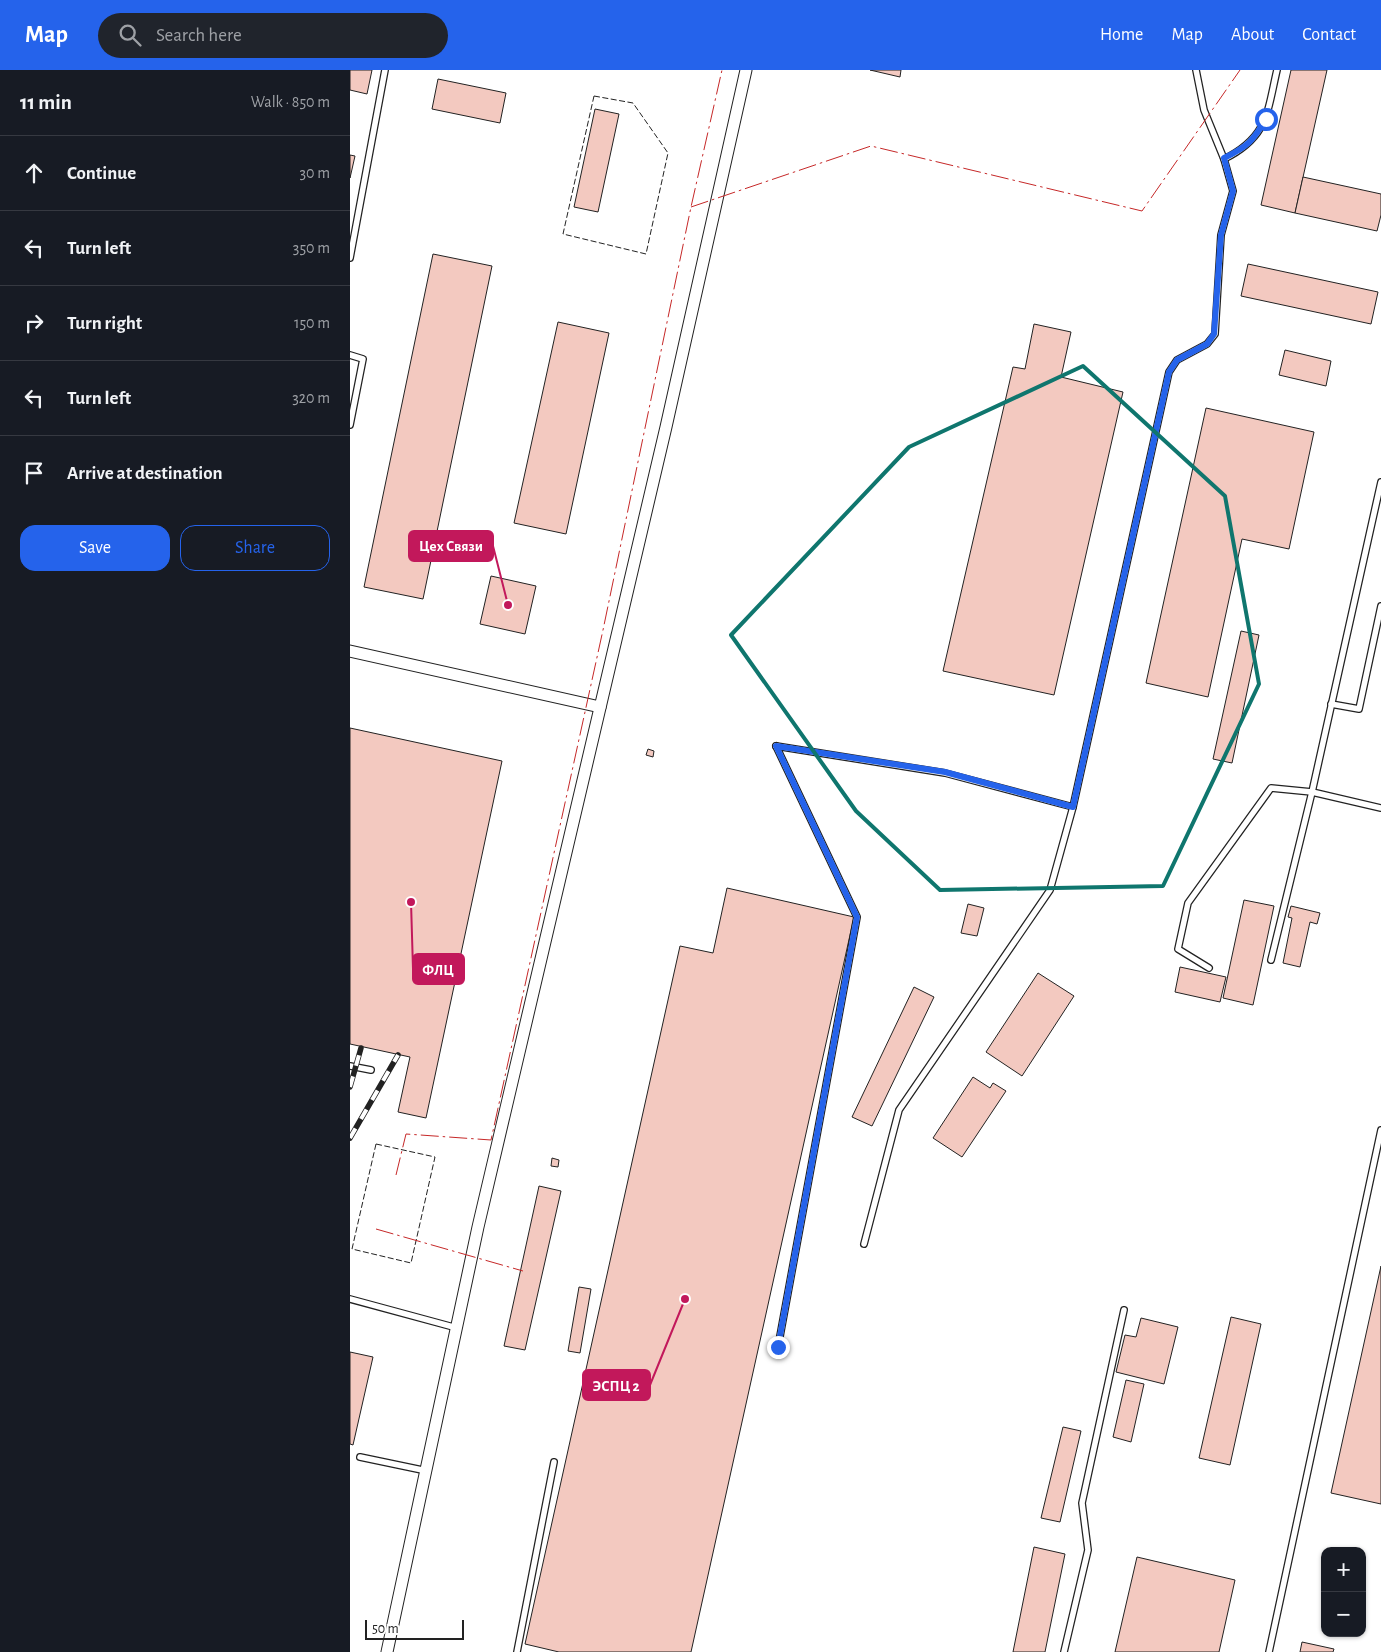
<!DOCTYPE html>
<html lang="en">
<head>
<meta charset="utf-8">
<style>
  body { margin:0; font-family:"Alegreya Sans",sans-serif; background:#20242c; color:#f1f3f6 }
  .controls { position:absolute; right:15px; bottom:15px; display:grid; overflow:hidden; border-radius:10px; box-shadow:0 1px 4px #0004 }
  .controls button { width:45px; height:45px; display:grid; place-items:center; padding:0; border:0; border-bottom:1px solid #363941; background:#171b24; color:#f1f3f6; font:25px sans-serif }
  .scale { position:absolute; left:15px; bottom:12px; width:99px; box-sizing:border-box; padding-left:5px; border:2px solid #222; border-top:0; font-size:14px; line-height:18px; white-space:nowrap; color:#222; -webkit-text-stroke:4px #fff; paint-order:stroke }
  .stop { position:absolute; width:15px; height:15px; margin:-11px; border:4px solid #2563eb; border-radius:50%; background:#fff }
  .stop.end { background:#2563eb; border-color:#fff; box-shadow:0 1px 5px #0008 }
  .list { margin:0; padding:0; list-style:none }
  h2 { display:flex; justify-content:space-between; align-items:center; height:65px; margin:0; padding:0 20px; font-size:21px }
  h2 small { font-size:16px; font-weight:400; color:#9ea1a6 }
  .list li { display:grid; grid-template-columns:32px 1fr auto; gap:15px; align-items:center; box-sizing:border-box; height:75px; padding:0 20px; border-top:1px solid #363941 }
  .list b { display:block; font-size:19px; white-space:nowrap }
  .list em { font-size:16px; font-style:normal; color:#9ea1a6 }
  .actions { display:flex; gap:10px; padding:15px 20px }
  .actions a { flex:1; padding:11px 0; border:1px solid #2563eb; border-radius:15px; text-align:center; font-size:18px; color:#2563eb }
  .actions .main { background:#2563eb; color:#fff }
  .icon { flex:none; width:28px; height:28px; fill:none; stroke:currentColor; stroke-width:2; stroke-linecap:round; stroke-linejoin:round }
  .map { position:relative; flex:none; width:1031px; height:1582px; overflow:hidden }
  header { display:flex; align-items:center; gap:30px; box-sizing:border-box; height:70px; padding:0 25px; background:#2563eb; color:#fff }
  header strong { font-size:24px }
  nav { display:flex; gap:28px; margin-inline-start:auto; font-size:18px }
  .search { width:350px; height:45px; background:#20242c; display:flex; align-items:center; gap:12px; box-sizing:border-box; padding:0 18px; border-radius:28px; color:#9ea1a6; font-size:19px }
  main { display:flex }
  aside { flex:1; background:#171b24 }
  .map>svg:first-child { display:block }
  .building { fill:#f3c9c0; stroke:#222 }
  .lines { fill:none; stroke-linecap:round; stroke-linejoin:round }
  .service-casing { stroke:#222; stroke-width:8 }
  .minor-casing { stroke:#222; stroke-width:13 }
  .service { stroke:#fff; stroke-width:5.5 }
  .minor { stroke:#fff; stroke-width:11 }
  .rail-casing { stroke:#222; stroke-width:5.5 }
  .rail { stroke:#fff; stroke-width:4; stroke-dasharray:11; stroke-linecap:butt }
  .fence { stroke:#222; stroke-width:1; stroke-dasharray:6 2.5; stroke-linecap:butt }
  .power { stroke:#c62828; stroke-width:1; stroke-dasharray:18 4 2.5 4; stroke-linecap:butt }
  .route { stroke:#2563eb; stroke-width:6 }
  .marked { fill:none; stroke:#0f766e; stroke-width:4; stroke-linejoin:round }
  .leader { fill:none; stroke:#c2185b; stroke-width:2 }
  .callout-dot { fill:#c2185b; stroke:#fff; stroke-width:2 }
  .callout { fill:#c2185b; stroke:#c2185b; stroke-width:2 }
  .callout-label { font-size:15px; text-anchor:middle; font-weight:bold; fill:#fff }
</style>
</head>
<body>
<header>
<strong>Map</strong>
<div class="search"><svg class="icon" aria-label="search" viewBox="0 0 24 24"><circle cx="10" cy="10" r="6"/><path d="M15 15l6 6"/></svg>Search here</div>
<nav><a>Home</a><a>Map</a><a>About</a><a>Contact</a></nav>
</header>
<main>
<aside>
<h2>11 min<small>Walk · 850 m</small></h2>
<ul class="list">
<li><svg class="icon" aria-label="ahead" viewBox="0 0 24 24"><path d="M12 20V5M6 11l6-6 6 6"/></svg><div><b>Continue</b></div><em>30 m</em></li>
<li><svg class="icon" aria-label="left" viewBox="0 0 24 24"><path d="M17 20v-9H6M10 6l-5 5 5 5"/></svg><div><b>Turn left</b></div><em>350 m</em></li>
<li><svg class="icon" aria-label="right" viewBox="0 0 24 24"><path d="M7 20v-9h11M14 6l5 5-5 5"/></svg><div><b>Turn right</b></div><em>150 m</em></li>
<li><svg class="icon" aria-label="left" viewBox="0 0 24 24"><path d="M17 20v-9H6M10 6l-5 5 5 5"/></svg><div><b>Turn left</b></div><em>320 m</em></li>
<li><svg class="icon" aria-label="arrive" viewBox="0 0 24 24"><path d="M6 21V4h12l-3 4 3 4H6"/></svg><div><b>Arrive at destination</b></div></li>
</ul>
<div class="actions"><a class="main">Save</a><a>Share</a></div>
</aside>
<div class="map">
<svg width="1031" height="1582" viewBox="0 0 1031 1582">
  <rect width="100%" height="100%" fill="#fff"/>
  <g class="building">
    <polygon points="0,0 22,0 17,24 0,20"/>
    <polygon points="520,0 551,0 550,7"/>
    <polygon points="941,0 977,0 945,143 911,135"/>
    <polygon points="88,9 156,23 150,53 82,39"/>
    <polygon points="245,39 269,44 248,142 224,137"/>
    <polygon points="0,85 5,86 0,108"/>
    <polygon points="953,107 1031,124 1031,145 1027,161 945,143"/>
    <polygon points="83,184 142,196 73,529 14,517"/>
    <polygon points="898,194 1028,222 1021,254 891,226"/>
    <polygon points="208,252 259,263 216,464 164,453"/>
    <polygon points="684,254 721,262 711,307 773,322 704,625 593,601 663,297 675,299"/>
    <polygon points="935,280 981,291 976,316 929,305"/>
    <polygon points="856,338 964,362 939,479 892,469 858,627 796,613"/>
    <polygon points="141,506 186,516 175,564 130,554"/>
    <polygon points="891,561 909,565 882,693 863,689"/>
    <polygon points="0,658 152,691 76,1048 48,1042 60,987 0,974"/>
    <polygon points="298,679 304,681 303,687 296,685"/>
    <polygon points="377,818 504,847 341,1582 209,1582 175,1574 330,876 363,883"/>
    <polygon points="894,830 924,836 903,935 873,928"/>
    <polygon points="618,834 634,838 627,866 611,863"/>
    <polygon points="941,836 970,843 967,854 960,852 950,897 933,893 942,848 938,847"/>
    <polygon points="830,897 876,907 870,932 825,922"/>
    <polygon points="688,903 724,926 672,1006 636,982"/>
    <polygon points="564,917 584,927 522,1056 502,1047"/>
    <polygon points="623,1007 640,1018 643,1013 656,1021 612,1087 583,1068"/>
    <polygon points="202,1088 209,1090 208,1097 201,1096"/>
    <polygon points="189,1116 211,1121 175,1280 154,1276"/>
    <polygon points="1031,1196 1031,1434 981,1423"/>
    <polygon points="229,1217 241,1219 230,1283 218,1281"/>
    <polygon points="881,1247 911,1254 880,1395 849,1388"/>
    <polygon points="791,1248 828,1257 814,1314 766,1302 775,1265 786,1267"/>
    <polygon points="0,1282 23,1287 3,1375 0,1374"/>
    <polygon points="776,1310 794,1314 781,1372 763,1367"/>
    <polygon points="713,1357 731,1361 710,1452 691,1448"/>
    <polygon points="684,1477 715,1484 695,1582 663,1582"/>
    <polygon points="787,1487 885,1510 869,1582 765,1582"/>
    <polygon points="952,1572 984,1579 983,1582 950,1582"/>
  </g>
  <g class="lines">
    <defs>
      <g id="service">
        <path d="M874,89C918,67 917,43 927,0"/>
        <polyline points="0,188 35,0"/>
        <polyline points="0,285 13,289 0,355"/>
        <polyline points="981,634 1009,639 1031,536"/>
        <polyline points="426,676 595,703 723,737 819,302 827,290 857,274 865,264 871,165 883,121 874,89 854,40 846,0"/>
        <polyline points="426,676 507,847 428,1277"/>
        <polyline points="921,890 962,722 1031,412"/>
        <polyline points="859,898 828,879 838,833 921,718 962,722 1031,738"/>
        <polyline points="0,996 21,1000"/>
        <polyline points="514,1174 549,1040 700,820 723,737"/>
        <polyline points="0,1229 107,1258"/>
        <polyline points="10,1387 77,1401"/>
        <polyline points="167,1582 204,1392"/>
        <polyline points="714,1582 738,1480 732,1433 774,1240"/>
        <polyline points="919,1582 1031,1060"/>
      </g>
      <g id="minor">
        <polyline points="0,581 250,637"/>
        <polyline points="37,1582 128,1157 316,357 396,0"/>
      </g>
    </defs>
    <use href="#service" class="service-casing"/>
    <use href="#minor" class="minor-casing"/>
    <use href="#service" class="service"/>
    <use href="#minor" class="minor"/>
    <defs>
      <g id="rail">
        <polyline points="0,1017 11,978"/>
        <polyline points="0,1068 48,985"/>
      </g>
    </defs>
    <use href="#rail" class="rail-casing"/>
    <use href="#rail" class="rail"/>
    <g class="fence">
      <polygon points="244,26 283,33 318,83 296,184 213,164"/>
      <polygon points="26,1074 85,1087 61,1193 2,1179"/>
    </g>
    <g class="power">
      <polyline points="341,137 521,76 792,141 890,0"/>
      <polyline points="46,1105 56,1064 141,1070 253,560 341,137 372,0"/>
      <polyline points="26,1159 173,1201"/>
    </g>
  </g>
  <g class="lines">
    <path class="route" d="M428,1277L507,847L426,676L595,702L723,737L819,302L827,290L857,274L864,264L871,165L883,121L874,88C897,77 903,71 916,49"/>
  </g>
  <path class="marked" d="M733,296L875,426L909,614L813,816L590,820L506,741L381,565L559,377Z"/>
  <path class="leader" d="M158 535L143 476M61 832L63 899M335 1229L300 1315"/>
  <g class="callout-dot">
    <circle cx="158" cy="535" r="5"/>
    <circle cx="61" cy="832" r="5"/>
    <circle cx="335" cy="1229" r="5"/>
  </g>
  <g class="callout">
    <rect x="59" y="461" width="84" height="30" rx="5"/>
    <rect x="63" y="884" width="51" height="30" rx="5"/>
    <rect x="233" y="1300" width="67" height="30" rx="5"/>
  </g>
  <g class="callout-label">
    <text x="101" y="481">Цех Связи</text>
    <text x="88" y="905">ФЛЦ</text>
    <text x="266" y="1321">ЭСПЦ 2</text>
  </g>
</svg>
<div class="controls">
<button>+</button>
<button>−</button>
</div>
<div class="scale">50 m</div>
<div class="stop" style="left:916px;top:49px"></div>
<div class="stop end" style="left:428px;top:1277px"></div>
</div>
</main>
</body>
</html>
